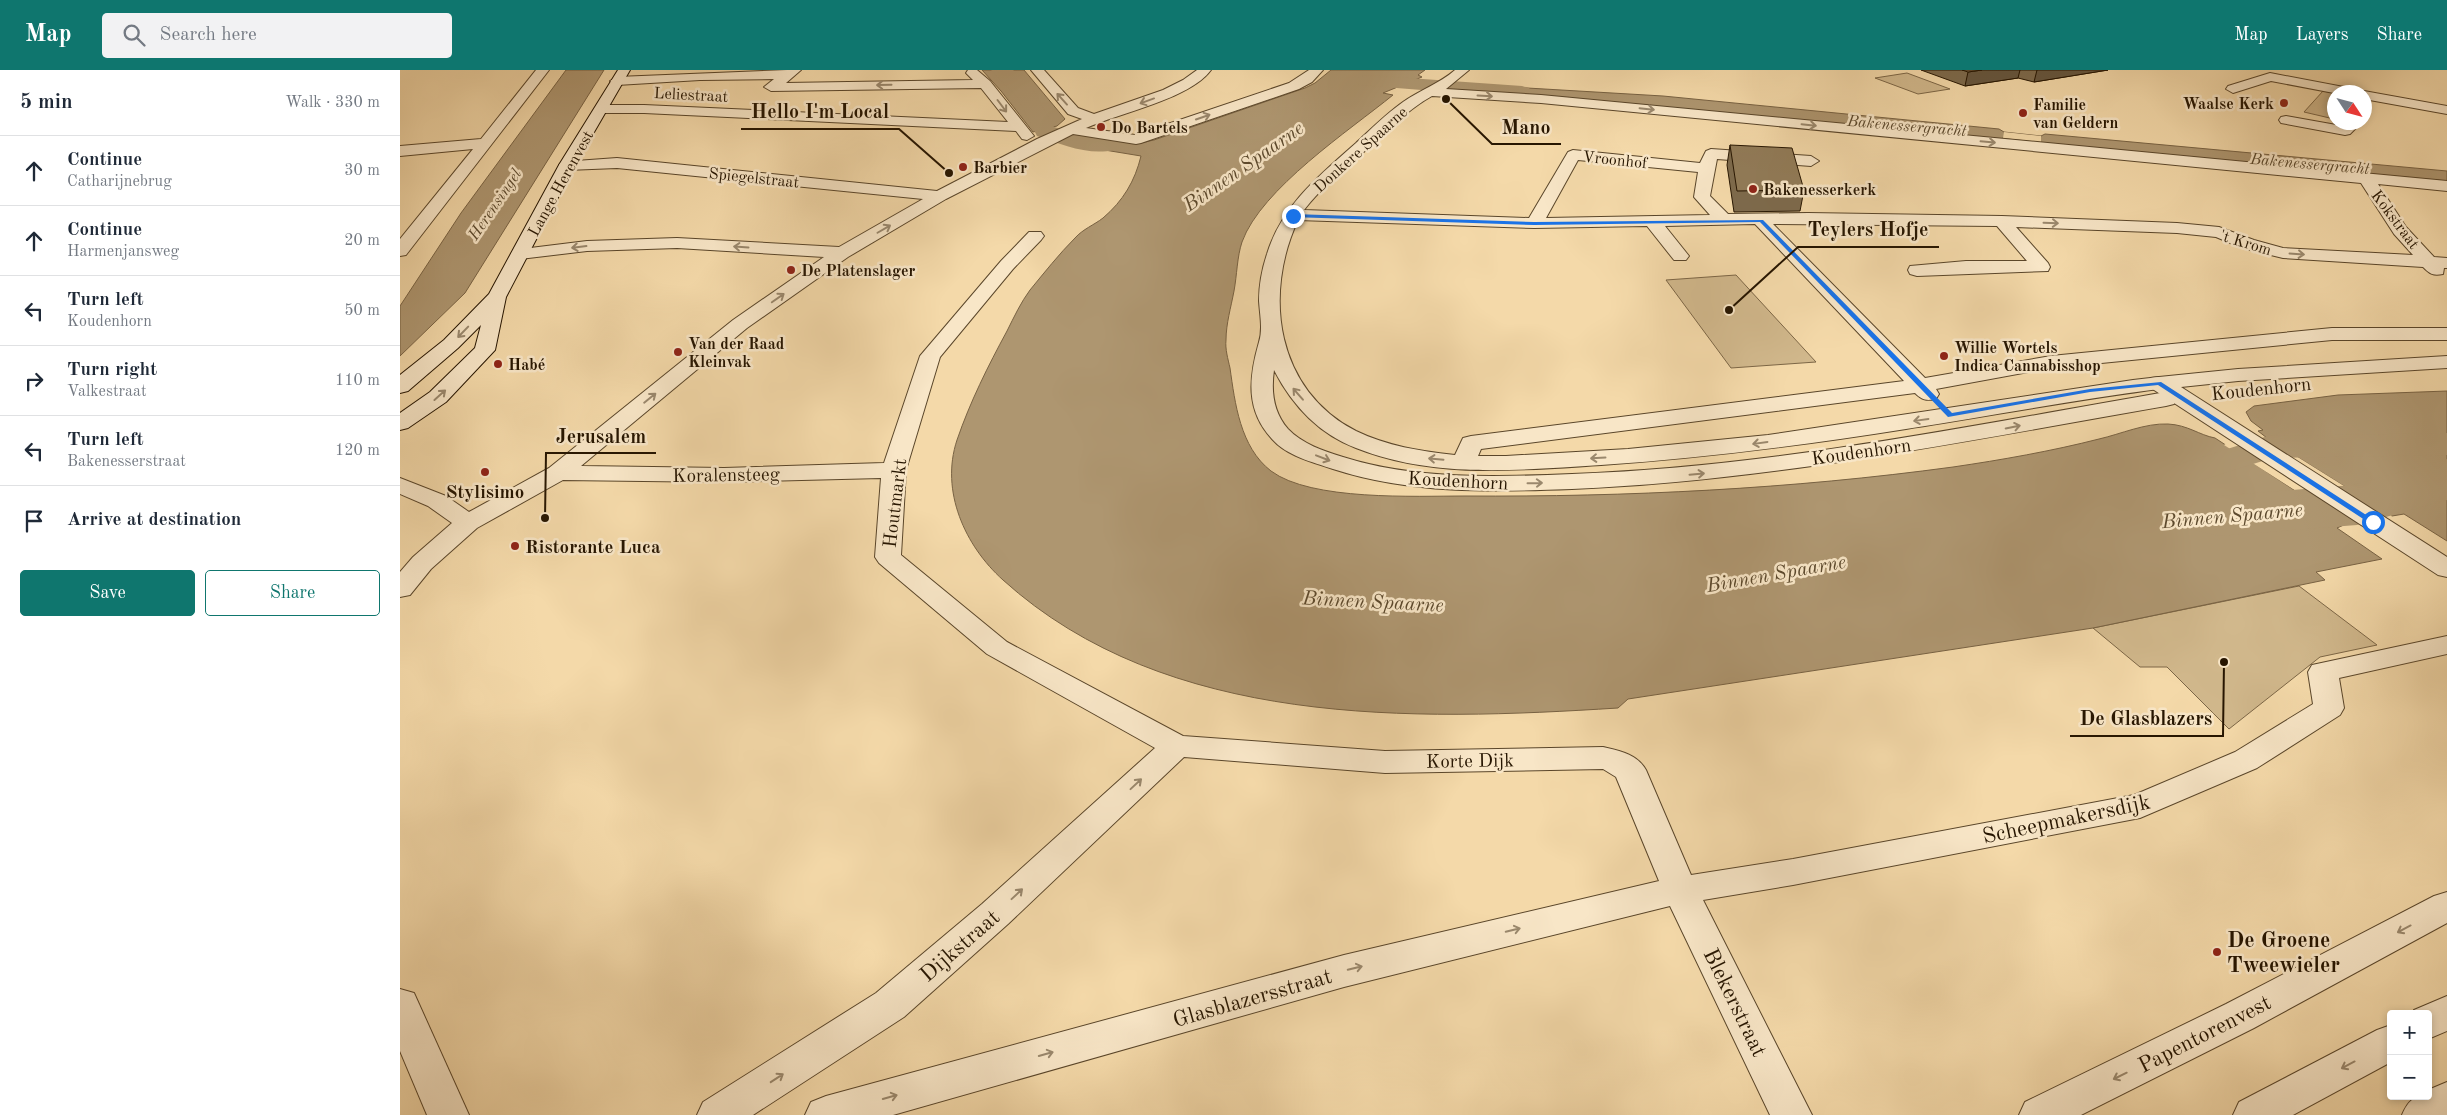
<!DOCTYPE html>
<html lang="en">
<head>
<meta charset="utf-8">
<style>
  body { margin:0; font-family:"Old Standard TT",serif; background:#f2f2f3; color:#1f2937 }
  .controls { position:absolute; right:15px; bottom:15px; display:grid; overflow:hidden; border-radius:5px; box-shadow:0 2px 8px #0003 }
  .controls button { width:45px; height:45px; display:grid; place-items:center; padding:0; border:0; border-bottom:1px solid #e0e1e3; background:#fff; color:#1f2937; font:25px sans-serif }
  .compass { position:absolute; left:1927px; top:15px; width:45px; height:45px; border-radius:50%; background:#fff; box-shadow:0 2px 8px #0003; rotate:126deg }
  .stop { position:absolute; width:15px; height:15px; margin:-11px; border:4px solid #1a73e8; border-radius:50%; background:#fff }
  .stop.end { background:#1a73e8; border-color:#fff; box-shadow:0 1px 5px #0008 }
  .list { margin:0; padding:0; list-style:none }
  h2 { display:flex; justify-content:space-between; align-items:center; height:65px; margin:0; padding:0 20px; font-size:21px }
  h2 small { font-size:16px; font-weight:400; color:#747a83 }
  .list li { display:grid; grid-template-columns:32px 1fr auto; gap:15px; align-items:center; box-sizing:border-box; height:70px; padding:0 20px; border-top:1px solid #e0e1e3 }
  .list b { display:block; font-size:19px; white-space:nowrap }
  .list p { margin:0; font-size:16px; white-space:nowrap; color:#747a83 }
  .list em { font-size:16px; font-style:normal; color:#747a83 }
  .actions { display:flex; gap:10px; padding:15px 20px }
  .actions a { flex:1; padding:11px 0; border:1px solid #0f766e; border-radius:5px; text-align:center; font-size:18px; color:#0f766e }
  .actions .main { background:#0f766e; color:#fff }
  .icon { flex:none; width:28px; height:28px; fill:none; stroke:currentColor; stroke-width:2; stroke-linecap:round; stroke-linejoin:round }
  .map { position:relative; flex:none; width:2047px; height:1045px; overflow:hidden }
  header { display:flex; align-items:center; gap:30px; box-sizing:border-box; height:70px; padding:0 25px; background:#0f766e; color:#fff }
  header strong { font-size:24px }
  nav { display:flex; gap:28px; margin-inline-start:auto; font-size:18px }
  .search { width:350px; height:45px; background:#f2f2f3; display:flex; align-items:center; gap:12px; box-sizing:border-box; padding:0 18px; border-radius:5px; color:#747a83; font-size:19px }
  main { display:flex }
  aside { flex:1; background:#fff }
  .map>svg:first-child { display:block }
  .green { fill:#d1b88c; stroke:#7c6646 }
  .water { fill:#ae9670; stroke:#786243 }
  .pier { fill:#f4d9a9 }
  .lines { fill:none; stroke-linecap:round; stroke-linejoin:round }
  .canal { fill:#ae9670; fill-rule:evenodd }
  .river { fill:#ae9670; fill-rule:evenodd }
  .minor-casing { stroke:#5a462a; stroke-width:2 }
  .tertiary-casing { stroke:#5a462a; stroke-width:2 }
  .secondary-casing { stroke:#261500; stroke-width:2 }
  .minor { fill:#f8e6c7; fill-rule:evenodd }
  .tertiary { fill:#f8e6c7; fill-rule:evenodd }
  .secondary { fill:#f8e6c7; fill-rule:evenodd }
  .wall { fill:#7d6a4c; stroke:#261500 }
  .shaded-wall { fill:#66563e; stroke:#261500 }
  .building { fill:#917b58; stroke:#261500 }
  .oneway { stroke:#9a886d }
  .route { fill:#1a73e8 }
  .poi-dot { fill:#8f2418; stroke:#f8e6c7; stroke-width:2 }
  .labels { text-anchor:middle; stroke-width:5; stroke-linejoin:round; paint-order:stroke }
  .far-street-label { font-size:16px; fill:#261500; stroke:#f8e6c7 }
  .far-poi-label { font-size:16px; font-weight:bold; fill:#261500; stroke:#f8e6c7; text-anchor:start }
  .far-water-label { font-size:16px; font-style:italic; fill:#5c492d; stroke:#f8e6c7 }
  .street-label { font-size:19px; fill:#261500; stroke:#f8e6c7 }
  .poi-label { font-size:19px; font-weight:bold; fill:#261500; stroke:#f8e6c7 }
  .water-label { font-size:20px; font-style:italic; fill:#5c492d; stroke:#f8e6c7 }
  .near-street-label { font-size:22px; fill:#261500; stroke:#f8e6c7 }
  .near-poi-label { font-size:22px; font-weight:bold; fill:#261500; stroke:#f8e6c7; text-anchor:start }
  .leader { fill:none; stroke:#261500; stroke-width:2 }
  .callout-dot { fill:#261500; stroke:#f8e6c7; stroke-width:2 }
  .callout-label { font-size:20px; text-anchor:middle; font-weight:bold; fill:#261500; stroke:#f8e6c7; stroke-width:5; stroke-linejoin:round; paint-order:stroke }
</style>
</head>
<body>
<header>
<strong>Map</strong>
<div class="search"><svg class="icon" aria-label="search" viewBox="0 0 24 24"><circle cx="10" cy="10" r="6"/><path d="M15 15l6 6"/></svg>Search here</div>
<nav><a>Map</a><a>Layers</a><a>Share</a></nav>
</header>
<main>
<aside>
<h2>5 min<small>Walk · 330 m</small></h2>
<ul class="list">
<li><svg class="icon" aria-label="ahead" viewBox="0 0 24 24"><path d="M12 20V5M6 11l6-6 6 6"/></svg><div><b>Continue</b><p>Catharijnebrug</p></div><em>30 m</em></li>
<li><svg class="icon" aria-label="ahead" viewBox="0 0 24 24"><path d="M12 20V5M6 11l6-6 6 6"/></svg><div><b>Continue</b><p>Harmenjansweg</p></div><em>20 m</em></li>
<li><svg class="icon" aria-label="left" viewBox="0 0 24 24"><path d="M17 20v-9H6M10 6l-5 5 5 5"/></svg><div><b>Turn left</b><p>Koudenhorn</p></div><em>50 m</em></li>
<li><svg class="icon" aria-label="right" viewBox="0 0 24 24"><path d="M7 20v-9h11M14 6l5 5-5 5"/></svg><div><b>Turn right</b><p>Valkestraat</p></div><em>110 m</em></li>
<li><svg class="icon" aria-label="left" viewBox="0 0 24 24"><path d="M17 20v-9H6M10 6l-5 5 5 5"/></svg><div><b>Turn left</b><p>Bakenesserstraat</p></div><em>120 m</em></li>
<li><svg class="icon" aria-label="arrive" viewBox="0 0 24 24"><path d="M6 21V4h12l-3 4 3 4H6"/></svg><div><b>Arrive at destination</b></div></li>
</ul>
<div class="actions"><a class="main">Save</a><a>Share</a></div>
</aside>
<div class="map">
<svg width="2047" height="1045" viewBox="0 0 2047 1045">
  <rect width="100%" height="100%" fill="#f4d9a9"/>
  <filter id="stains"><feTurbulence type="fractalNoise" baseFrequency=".004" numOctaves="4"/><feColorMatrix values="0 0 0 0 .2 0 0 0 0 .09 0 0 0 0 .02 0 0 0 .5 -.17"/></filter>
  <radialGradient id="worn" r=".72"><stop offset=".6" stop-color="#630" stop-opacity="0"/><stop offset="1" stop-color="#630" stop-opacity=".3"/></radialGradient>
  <g class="green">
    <polygon points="1507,3 1550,19 1518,24 1475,8"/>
    <polygon points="1923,21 1934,23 1934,49 1904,42"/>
    <polygon points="1336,205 1416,292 1331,298 1266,210"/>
    <polygon points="1899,516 1977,575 1920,587 1829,659 1767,597 1740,597 1693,558"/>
  </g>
  <g class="water">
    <polygon points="166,0 204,0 65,223 0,286 0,236 61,143"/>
    <polygon points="582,0 624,0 665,49 657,56 633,62 601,21"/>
    <path d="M931,0H1025L1018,5L1022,7L983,23L993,25C950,60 861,119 842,172C837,187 837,205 834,221C831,237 826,254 826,270C825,279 828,289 830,298C835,333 840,377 871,401C911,431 1015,426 1065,426C1228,427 1391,419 1553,397C1601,390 1652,381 1699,369C1721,364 1745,353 1768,354C1788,355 1799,365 1815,368L1946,454L1937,458L1982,489L1916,502L1925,510L1693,558L1228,629L1218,638C1012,651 767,658 603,510C565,476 540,421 557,370C570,332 588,296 607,261C614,247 621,232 630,220C644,203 659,184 675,168C683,159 694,155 703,148C723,131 735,111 741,86L662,73C681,54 715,73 738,73C743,73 749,71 754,70L905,18L915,13Z"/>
    <polygon points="1076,15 1263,26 1599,59 1604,62 1641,66 1645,64 2047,101 2047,111 1648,74 1603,68 1597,70 1058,20"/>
    <polygon points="2047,321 2047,471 2004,444 1992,446 1867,368 1858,361 1863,360 1851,351 1846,342 1854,336 1938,325"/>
  </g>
  <g class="pier">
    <polygon points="1604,62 1641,66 1641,72 1603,68"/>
    <polygon points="1863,367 1867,368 1992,446 1990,447"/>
    <polygon points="1827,373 1947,452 1948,454 1824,375"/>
  </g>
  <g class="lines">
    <g class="canal">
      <path d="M591,0H613L633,20L654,57L679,65L714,70L718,75L714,80C688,86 661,74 637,66L617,27Z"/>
      <polygon points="966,5 1122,16 1129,18 1132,22 1129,26 1122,28 959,15 956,11 959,7"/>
      <polygon points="2047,363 2047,385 1872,388 1787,415 1774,412 1768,404 1774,396 1868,366"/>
    </g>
    <polygon class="river" points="2047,389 2047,430 1957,455 1818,466 1794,460 1784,446 1794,432 1818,426 1953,415"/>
    <defs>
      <g id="minor">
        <polygon points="136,0 149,0 6,185 0,186 0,169 73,79 0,86 0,76 81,69"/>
        <polygon points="387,0 401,0 386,13 573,10 566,3 568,0 577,0 590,11 634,66 627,70 622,69 616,61 244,43 202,43 195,39 202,35 244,35 608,52 581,18 371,21 364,17 374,9 300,10 217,15 210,11 217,7"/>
        <path d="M631,0H644L678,38L694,44L763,20L783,10L797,0H811C790,29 719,43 686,58L735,65L889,13L909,0H923L912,12L899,19L741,73L736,74L673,64L546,129L448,187L347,258L181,396L324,398L484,393L520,286L601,191L629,162H641L644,166L641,170L613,199L540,287L506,400L501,485L607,572L783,666L985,681L1203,677C1220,681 1237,684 1246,700L1291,805L1393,789L1734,725L1835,682L1913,634L1908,602L1912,595L2047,566V584L1939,608L1944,638L1940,645L1857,698L1740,748L1393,815L1303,830L1412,1045H1370L1270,836L944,917L493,1045H405L411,1032L426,1026L944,885L1259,811L1216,707L1203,699L985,703L784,687L608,854L504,947L353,1045H297L303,1032L476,923L582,834L755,678L587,584L479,493L475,487L481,408L324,412L163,410L77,458L31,499L10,525L0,527V502L13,487L52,453L28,436L0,424V408L46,426L69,442L149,398L333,250L424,187L277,178L187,181L120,189L114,188L111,184L114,180L187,171L277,168L439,177L523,129L217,98L167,100L159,95L162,92L217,88L537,121L637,69L682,49L668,44Z"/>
        <path d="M1055,0H1069L1046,19L1141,25L2047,111V121L1978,114L2006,157L2034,187L2047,188V198H2044L2043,204C2033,206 2030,204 2023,197L1883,188L1842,178L1816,167L1777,163L1616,157L1648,193L1650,197L1648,201L1517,206L1510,204L1508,200L1510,196L1566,191H1627L1597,156L1373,154L1525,308L1651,286L1932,258H2047V270H1932L1651,298L1536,319L1539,324L1536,329C1526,331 1522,330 1515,323L1081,379L1078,386H1106L1228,379L1368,365L1733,310L1759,307L1767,308L1770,313L1767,318L1759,319C1674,330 1590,346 1506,359C1405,375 1303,388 1201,395C1119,400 1034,409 956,378C919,364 892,335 874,300C871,321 873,342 888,359C902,374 924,381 943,387C1016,410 1095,407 1172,404C1372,397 1569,356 1766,322L1774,324L1777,329L1774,334L1766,336C1569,370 1372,411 1172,419C1092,422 1010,424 933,399C912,392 887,386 872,369C845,340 849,307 859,272C863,259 860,246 859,231C859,215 862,199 867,184C882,135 919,106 956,73C971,59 986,44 1003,32C1020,20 1039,14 1055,0ZM1032,26L1141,33L1961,113L1994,164L2013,185L1883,178L1854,170L1819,157L1777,153L1602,146L1408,143L1328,144L1310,126L1317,89L1411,96L1419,91L1411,86L1311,79L1306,81L1300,93L1173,80L1168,82L1129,148L904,140C922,117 944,99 966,80C987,61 1007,40 1032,26ZM1178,90L1298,102L1294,127L1310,145L1146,148ZM898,150L1134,158L1247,156L1274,190H1286L1289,186L1265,156L1355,154L1504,311L1071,366L1063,368L1055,385C1020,381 987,376 956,361C876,320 863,225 898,150Z"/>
        <polygon points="1870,3 1949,18 1956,22 1934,23 1871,11 1833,23 1826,19 1828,16"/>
        <polygon points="1964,21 2047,36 2047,44 1964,29 1964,22 1959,22"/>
        <polygon points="1886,46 1942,56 1946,52 1962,52 1950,64 1945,65 1881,53 1879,50 1881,47"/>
        <polygon points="2047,822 2047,853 1854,958 1681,1045 1619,1045 1625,1032 1826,934 2034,826"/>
        <polygon points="0,919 14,923 69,1045 27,1045 0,981"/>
      </g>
      <g id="tertiary">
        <polygon points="2047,286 2047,298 1838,311 1781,317 2047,487 2047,507 2038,505 1751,318 1748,313 1751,308 1759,307 1838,299"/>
        <polygon points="2047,926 2047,961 2028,969 2028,944 2012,944 2014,940"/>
        <polygon points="1991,955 1991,992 1893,1045 1833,1045 1839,1032 1977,960"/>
        <path d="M2047,1012V1045H2002C2008,1031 2013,1026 2028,1026V1020Z"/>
      </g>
      <polygon id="secondary" points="218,0 230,0 175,95 106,227 95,280 46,332 8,358 0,360 0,343 30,322 75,278 81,255 58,278 8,321 0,323 0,305 44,270 89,224 159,95"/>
    </defs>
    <use href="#minor" class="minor-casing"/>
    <use href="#tertiary" class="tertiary-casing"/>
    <use href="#secondary" class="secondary-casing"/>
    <use href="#minor" class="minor"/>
    <use href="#tertiary" class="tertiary"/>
    <use href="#secondary" class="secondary"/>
  </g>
  <g class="wall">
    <polygon points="1521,0 1708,0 1634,12 1618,8 1565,16"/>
    <polygon points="1330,75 1404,120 1400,141 1334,142 1327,95"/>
  </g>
  <g class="shaded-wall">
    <polygon points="1582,0 1620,0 1618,8 1565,16 1568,2"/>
    <polygon points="1637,0 1708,0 1634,12"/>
  </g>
  <g class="building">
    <polygon points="1562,0 1582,0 1568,2"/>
    <polygon points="1330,75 1392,78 1404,120 1337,121"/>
  </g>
  <defs><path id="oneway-shaft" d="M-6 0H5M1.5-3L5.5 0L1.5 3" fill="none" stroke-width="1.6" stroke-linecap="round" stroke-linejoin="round" transform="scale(1.25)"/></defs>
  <g class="oneway">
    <use href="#oneway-shaft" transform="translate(484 15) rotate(179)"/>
    <use href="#oneway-shaft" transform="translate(1085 26) rotate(3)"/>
    <use href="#oneway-shaft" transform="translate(662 29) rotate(-132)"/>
    <use href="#oneway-shaft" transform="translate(747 31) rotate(160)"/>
    <use href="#oneway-shaft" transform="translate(602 36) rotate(53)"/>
    <use href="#oneway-shaft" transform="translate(1247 39) rotate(6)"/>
    <use href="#oneway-shaft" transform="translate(803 47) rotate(-19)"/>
    <use href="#oneway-shaft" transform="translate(1409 55) rotate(6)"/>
    <use href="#oneway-shaft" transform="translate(1588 72) rotate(5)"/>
    <use href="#oneway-shaft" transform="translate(1651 153) rotate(2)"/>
    <use href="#oneway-shaft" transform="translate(484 159) rotate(-30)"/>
    <use href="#oneway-shaft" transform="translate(179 177) rotate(173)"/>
    <use href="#oneway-shaft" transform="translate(341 177) rotate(-176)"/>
    <use href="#oneway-shaft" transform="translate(1897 184) rotate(4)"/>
    <use href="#oneway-shaft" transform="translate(378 228) rotate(-35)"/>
    <use href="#oneway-shaft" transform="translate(63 262) rotate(134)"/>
    <use href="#oneway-shaft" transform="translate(898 324) rotate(-131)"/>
    <use href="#oneway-shaft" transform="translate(40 325) rotate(-42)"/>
    <use href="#oneway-shaft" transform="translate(250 328) rotate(-39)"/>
    <use href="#oneway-shaft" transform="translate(1521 350) rotate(172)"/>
    <use href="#oneway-shaft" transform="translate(1613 357) rotate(-11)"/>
    <use href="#oneway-shaft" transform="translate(1360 373) rotate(172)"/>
    <use href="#oneway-shaft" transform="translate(923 388) rotate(21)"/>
    <use href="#oneway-shaft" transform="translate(1198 388) rotate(177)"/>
    <use href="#oneway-shaft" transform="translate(1036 389) rotate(-175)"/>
    <use href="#oneway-shaft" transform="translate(1297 404) rotate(-5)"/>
    <use href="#oneway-shaft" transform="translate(1135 413) rotate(-1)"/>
    <use href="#oneway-shaft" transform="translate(736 714) rotate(-43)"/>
    <use href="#oneway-shaft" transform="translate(617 824) rotate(-43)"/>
    <use href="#oneway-shaft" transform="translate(2004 859) rotate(152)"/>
    <use href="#oneway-shaft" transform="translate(1113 860) rotate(-14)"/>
    <use href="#oneway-shaft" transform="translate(955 898) rotate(-14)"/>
    <use href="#oneway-shaft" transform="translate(646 984) rotate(-16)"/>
    <use href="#oneway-shaft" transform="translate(1948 995) rotate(152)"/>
    <use href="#oneway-shaft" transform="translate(1720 1006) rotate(154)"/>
    <use href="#oneway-shaft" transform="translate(377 1008) rotate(-33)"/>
    <use href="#oneway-shaft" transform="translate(490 1027) rotate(-16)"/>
  </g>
  <polygon class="route" points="893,144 1134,152 1363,150 1552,343 1690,319 1761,312 1977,452 1971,454 1758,315 1690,322 1548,347 1360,152 1134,155 891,147"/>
  <g class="poi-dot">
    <circle cx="1884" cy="33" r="5"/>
    <circle cx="1623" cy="43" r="5"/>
    <circle cx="701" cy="57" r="5"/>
    <circle cx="563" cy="97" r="5"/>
    <circle cx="1353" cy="119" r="5"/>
    <circle cx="391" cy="200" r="5"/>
    <circle cx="278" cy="282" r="5"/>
    <circle cx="1544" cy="286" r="5"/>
    <circle cx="98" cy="294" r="5"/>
    <circle cx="85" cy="402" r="5"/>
    <circle cx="115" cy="476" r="5"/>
    <circle cx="1817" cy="882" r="5"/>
  </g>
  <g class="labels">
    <g class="far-street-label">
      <text transform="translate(291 24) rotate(3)" y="6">Leliestraat</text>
      <text transform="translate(960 79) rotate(-42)" y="6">Donkere Spaarne</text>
      <text transform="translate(1215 89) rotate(6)" y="6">Vroonhof</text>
      <text transform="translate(354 107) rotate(6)" y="6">Spiegelstraat</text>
      <text transform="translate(160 113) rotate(-61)" y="6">Lange Herenvest</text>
      <text transform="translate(1996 149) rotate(53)" y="6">Kokstraat</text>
      <text transform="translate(1846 172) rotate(17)" y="6">'t Krom</text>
    </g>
    <g class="far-poi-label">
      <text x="1874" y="39" text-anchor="end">Waalse Kerk</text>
      <text x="1633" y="40">Familie<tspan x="1633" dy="18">van Geldern</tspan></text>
      <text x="711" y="63">Do Bartels</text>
      <text x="573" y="103">Barbier</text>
      <text x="1363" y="125">Bakenesserkerk</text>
      <text x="401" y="206">De Platenslager</text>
      <text x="288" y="279">Van der Raad<tspan x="288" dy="18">Kleinvak</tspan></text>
      <text x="1554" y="283">Willie Wortels<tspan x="1554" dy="18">Indica Cannabisshop</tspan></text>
      <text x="108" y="300">Habé</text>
    </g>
    <g class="far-water-label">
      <text transform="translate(1507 55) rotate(5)" y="6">Bakenessergracht</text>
      <text transform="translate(1910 93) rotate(5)" y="6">Bakenessergracht</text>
      <text transform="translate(94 134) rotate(-56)" y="6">Herensingel</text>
    </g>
    <g class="street-label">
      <text transform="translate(1861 318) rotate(-6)" y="7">Koudenhorn</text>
      <text transform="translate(1461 381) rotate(-8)" y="7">Koudenhorn</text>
      <text transform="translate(326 404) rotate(-1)" y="7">Koralensteeg</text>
      <text transform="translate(1058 410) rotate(3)" y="7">Koudenhorn</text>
      <text transform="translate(494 433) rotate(-83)" y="7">Houtmarkt</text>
      <text transform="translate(1070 690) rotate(-1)" y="7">Korte Dijk</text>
    </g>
    <g class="poi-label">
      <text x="85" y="428">Stylisimo</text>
      <text x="125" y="483" text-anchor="start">Ristorante Luca</text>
    </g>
    <g class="water-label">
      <text transform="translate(843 96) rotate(-35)" y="7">Binnen Spaarne</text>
      <text transform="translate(1832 445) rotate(-5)" y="7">Binnen Spaarne</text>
      <text transform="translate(1376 503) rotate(-10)" y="7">Binnen Spaarne</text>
      <text transform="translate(973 531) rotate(3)" y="7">Binnen Spaarne</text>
    </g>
    <g class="near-street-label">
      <text transform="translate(1666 748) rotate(-12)" y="8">Scheepmakersdijk</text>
      <text transform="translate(559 875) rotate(-41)" y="8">Dijkstraat</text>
      <text transform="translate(852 927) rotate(-16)" y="8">Glasblazersstraat</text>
      <text transform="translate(1336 932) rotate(64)" y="8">Blekerstraat</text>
      <text transform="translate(1804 963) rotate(-27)" y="8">Papentorenvest</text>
    </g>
    <g class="near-poi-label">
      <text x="1827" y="877">De Groene<tspan x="1827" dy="25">Tweewieler</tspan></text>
    </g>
  </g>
  <path class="leader" d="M549 103L499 59H341M1046 29L1092 74H1161M1329 240L1398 177H1539M145 448L146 383H256M1824 592L1823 666H1670"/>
  <g class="callout-dot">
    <circle cx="549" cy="103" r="5"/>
    <circle cx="1046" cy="29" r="5"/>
    <circle cx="1329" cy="240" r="5"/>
    <circle cx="145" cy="448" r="5"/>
    <circle cx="1824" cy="592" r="5"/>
  </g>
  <g class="callout-label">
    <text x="420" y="48">Hello I'm Local</text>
    <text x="1126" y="64">Mano</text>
    <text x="1468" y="166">Teylers Hofje</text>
    <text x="201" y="373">Jerusalem</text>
    <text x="1746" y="655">De Glasblazers</text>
  </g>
  <rect width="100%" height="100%" filter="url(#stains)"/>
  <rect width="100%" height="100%" fill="url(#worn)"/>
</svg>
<div class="controls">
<button>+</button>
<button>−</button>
</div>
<svg class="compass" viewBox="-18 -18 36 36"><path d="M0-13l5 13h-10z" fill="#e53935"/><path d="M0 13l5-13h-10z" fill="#747a83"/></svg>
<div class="stop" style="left:1973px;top:452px"></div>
<div class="stop end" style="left:893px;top:146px"></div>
</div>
</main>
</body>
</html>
